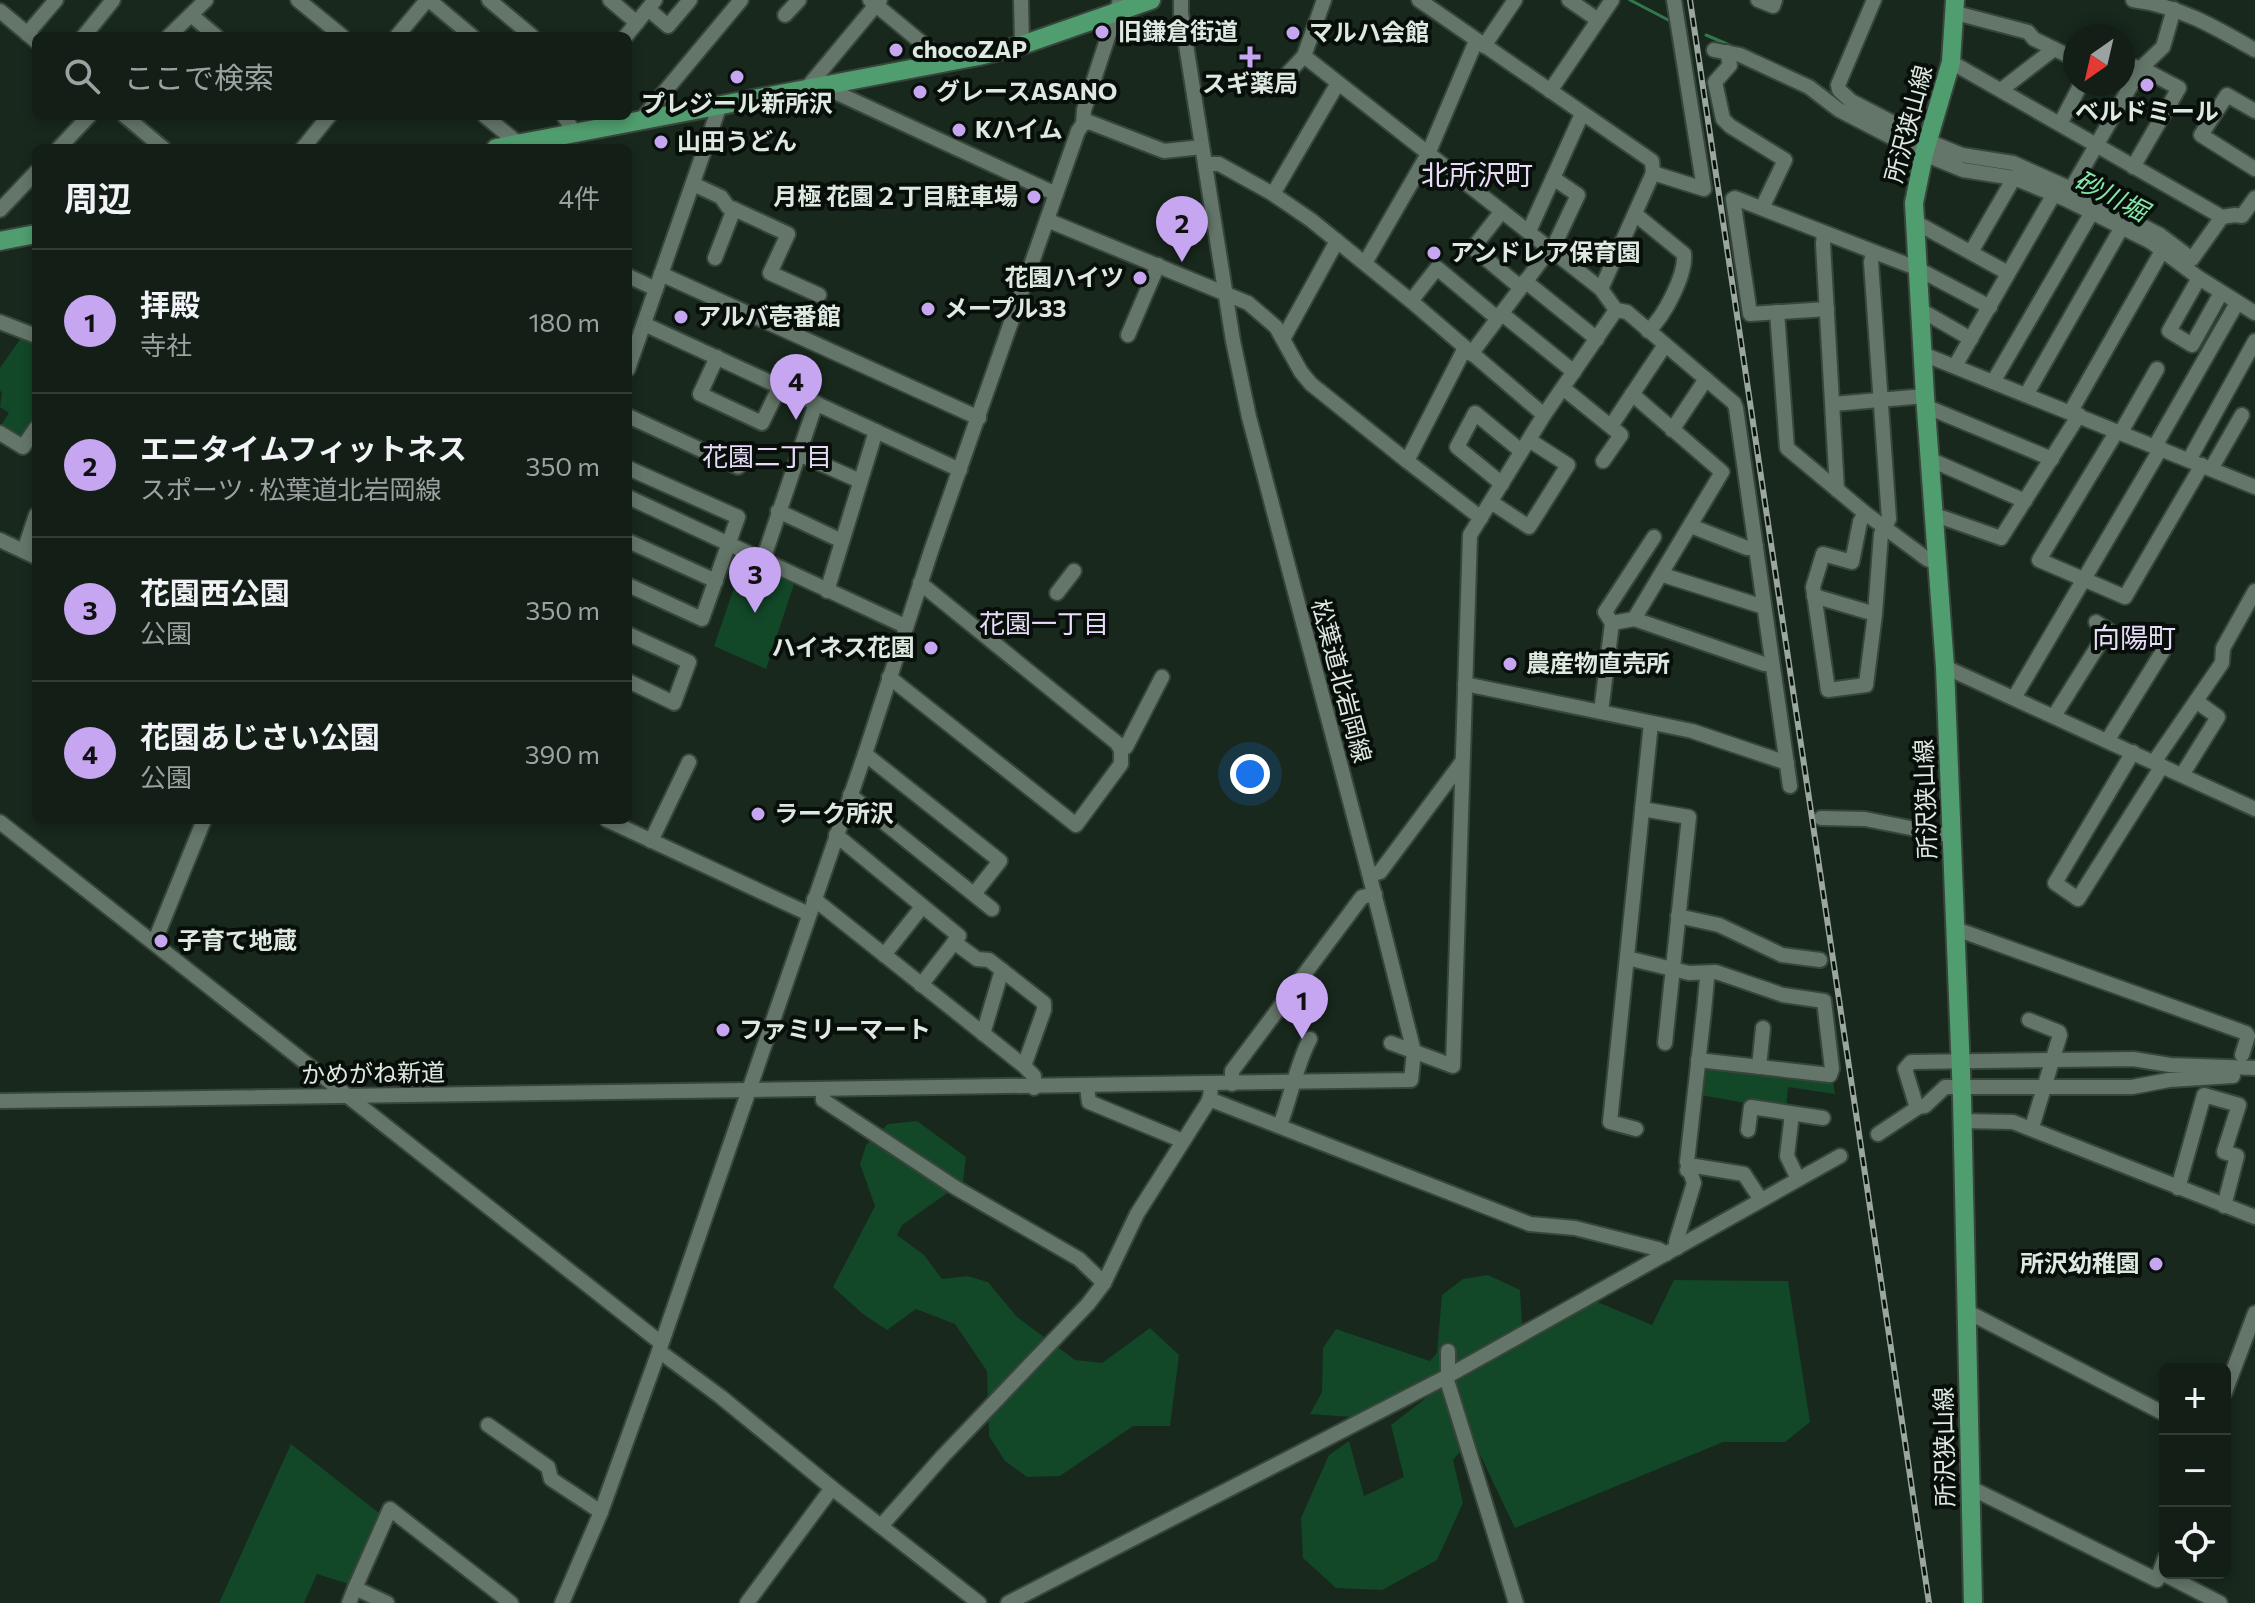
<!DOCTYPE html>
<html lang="ja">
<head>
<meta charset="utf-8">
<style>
  body { margin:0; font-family:Commissioner,"Noto Sans JP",sans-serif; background:#1f2b23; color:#f1f3f6 }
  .controls { position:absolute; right:24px; bottom:24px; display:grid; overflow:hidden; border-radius:12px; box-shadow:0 4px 12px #0003 }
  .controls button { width:72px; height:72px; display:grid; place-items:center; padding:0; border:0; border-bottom:2px solid #313c35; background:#121e16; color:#f1f3f6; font:40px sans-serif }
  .compass { position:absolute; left:2063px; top:24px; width:72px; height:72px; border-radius:50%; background:#121e16; box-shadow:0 4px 12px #0003; rotate:214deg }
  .you { position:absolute; left:1250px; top:774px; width:28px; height:28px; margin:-20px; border:6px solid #fff; border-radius:50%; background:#1a73e8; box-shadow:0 0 0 12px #1a73e833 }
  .badge { display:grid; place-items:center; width:52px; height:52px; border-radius:50%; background:#c6a6f0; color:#111; font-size:26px; font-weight:700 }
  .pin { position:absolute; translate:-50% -66px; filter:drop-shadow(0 2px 4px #0008) }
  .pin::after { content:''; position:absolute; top:42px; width:28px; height:24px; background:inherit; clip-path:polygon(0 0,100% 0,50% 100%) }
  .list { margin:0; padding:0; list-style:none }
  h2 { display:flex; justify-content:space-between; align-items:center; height:104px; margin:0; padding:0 32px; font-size:34px }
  h2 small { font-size:26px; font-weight:400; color:#9ca2a1 }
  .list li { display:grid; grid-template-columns:52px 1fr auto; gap:24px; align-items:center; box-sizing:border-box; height:144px; padding:0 32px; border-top:2px solid #313c35 }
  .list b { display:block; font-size:30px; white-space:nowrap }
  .list p { margin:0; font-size:26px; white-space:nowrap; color:#9ca2a1 }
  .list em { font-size:26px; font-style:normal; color:#9ca2a1 }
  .icon { flex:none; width:44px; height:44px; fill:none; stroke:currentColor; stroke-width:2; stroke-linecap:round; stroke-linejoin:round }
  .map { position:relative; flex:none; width:2255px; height:1603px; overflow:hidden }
  .search { position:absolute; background:#121e16; box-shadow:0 4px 12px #0003; left:32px; top:32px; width:600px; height:88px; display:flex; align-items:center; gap:20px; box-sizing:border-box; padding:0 28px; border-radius:12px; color:#9ca2a1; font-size:30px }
  .panel { position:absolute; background:#121e16; box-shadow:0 4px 12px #0003; left:32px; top:144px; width:600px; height:680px; border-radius:12px }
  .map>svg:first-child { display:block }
  .green { fill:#124728 }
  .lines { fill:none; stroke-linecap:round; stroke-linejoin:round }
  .stream { stroke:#33774d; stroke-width:3 }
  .minor-casing { stroke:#38453b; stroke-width:18 }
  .major-casing { stroke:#38453b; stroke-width:22 }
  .minor { stroke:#647669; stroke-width:14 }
  .major { stroke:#509e6f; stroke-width:18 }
  .rail-casing { stroke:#9aa79e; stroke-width:6 }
  .rail { stroke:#080f0a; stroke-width:3; stroke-dasharray:9; stroke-linecap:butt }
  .poi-dot { fill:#c6a6f0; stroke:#080f0a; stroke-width:3 }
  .labels { text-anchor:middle; stroke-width:8; stroke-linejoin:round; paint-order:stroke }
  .poi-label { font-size:24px; font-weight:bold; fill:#dee9e1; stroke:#080f0a; text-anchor:start }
  .street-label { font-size:24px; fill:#dee9e1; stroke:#080f0a }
  .water-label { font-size:26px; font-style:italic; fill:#87e7a8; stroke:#080f0a }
  .neighbourhood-label { font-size:26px; fill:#e7dbf7; stroke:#080f0a }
  .quarter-label { font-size:28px; fill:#e7dbf7; stroke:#080f0a }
</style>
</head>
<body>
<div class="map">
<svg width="2255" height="1603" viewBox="0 0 2255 1603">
  <rect width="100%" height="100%" fill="#18281d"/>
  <g class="green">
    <polygon points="23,335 31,337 29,343 36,345 36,422 29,430 26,428 27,432 24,437 17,438 0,427 9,413 0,407 2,392 0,391 0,368"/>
    <polygon points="744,559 795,581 766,669 714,646"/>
    <polygon points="1703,1063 1833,1081 1835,1094 1788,1087 1786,1110 1700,1095"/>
    <polygon points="917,1121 966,1157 963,1182 902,1225 897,1235 924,1255 942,1279 967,1276 988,1282 1017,1317 1075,1360 1102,1363 1150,1328 1179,1355 1170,1426 1133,1426 1060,1476 1027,1477 1005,1461 989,1436 987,1371 955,1324 916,1309 887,1330 863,1314 833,1287 875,1206 860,1164 866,1145 888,1124"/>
    <polygon points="1488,1275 1520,1290 1523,1340 1595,1301 1652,1325 1674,1280 1788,1281 1810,1422 1785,1442 1723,1442 1515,1528 1472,1438 1453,1460 1463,1503 1437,1560 1382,1590 1336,1588 1303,1558 1301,1518 1329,1455 1349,1441 1364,1496 1404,1477 1391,1425 1440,1387 1436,1373 1352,1417 1310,1414 1322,1392 1323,1348 1336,1329 1430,1361 1437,1353 1442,1295 1463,1279"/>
    <polygon points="291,1444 379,1513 349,1584 317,1574 304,1603 219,1603"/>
  </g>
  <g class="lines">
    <g class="stream">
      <polyline points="1630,0 1674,23"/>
      <polyline points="1706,35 1734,47"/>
      <polyline points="1818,85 1847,106"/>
    </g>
    <defs>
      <g id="minor">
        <polyline points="298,0 342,36"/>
        <polyline points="429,0 472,36"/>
        <polyline points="489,0 532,36"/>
        <polyline points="610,0 637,23"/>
        <polyline points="870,0 945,62"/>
        <polyline points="1021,0 1022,45"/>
        <polyline points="1324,0 1304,56 1601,289 1616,310 1544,415 1470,535 1453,1066 1391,1043"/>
        <polyline points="1419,0 1652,161 1653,173"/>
        <polyline points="1569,0 1598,20"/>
        <polyline points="1758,0 1773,6 1775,0"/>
        <polyline points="1874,0 1838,85 1839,90 1851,101 1928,141 1962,155 2013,163 2071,189 2160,235 2192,259 2222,217"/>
        <path d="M2133,0C2179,6 2215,27 2255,50"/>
        <polyline points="648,9 668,26 690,0"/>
        <polyline points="0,11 36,41"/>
        <polyline points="1956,13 2028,32 2034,39 2075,59"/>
        <polyline points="191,15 216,36"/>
        <polyline points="785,15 799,0"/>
        <polyline points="27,34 56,0"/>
        <polyline points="84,36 113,0"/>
        <polyline points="169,36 206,0"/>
        <polyline points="397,36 427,0"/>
        <polyline points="626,36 655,0"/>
        <polyline points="1484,46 1515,0"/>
        <polyline points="1714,50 1740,55 1809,87 1839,110 1924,154 1963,170 2014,178 2065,199 2151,242 2199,278 2255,313"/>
        <polyline points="1727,52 1730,65 1715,82 1723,119 1730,126 1785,160 1762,208"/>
        <polyline points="1951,62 2222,217 2235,215 2242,216 2255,198"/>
        <polyline points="2123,65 2141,68 2163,47 2174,9"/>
        <polyline points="835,83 837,93 1056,194"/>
        <polyline points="1275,87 1304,56"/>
        <polyline points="806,89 880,0"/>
        <polyline points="2001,90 2054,49"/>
        <polyline points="1550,91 1612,0"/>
        <polyline points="2255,111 2227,95 2201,135 2255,169"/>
        <polyline points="125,116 163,148"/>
        <polyline points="485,116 519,144"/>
        <polyline points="564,116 574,132"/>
        <polyline points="641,120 741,0"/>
        <polyline points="1083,124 1084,110 1120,0"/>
        <polyline points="2060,124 2081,84"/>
        <polyline points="59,148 89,116"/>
        <polyline points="303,148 329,116"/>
        <polyline points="1205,164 1219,164 1273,194 1311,220 1411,301 1544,415"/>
        <polyline points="693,184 721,197 728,207 734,209"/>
        <polyline points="2071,189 2141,68 2179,88 2133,167"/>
        <polyline points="1273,194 1338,83"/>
        <polyline points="0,210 36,172"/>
        <polyline points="1502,211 1473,248 1520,287"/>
        <path d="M1635,214L1684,254C1686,275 1664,317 1648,331"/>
        <polyline points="1047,220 1248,303 1276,327 1301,372 1311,384 1407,461"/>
        <polyline points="1915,222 2008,273"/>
        <polyline points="1529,231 1582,114"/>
        <polyline points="1824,234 1823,244 1837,490"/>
        <polyline points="1552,250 1578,195 1553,178"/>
        <polyline points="1971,252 2014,178"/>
        <polyline points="715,258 734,209 788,234 770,273 819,295"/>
        <polyline points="1365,263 1428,154 1476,41"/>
        <polyline points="661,274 979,418"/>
        <polyline points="628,276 656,289"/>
        <polyline points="2199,278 2169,331 2192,345 2221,293"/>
        <polyline points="1525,281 1597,339"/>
        <polyline points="1601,289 1653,173 1704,189 1674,0"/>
        <polyline points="1411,301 1437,268 1497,318"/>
        <polyline points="1827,309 1750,314 1733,199 1735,198 1916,268 1990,307"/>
        <polyline points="1919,309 1971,339"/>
        <polyline points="1616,310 1627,312 1734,403 1736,408 1790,786"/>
        <polyline points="1777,312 1787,448 1865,513 1927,559 1937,563"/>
        <polyline points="1501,313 1574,372"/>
        <polyline points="0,322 36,336"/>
        <polyline points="644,324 960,470"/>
        <polyline points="1128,335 1158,265"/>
        <polyline points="1283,339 1337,241"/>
        <polyline points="1465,348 1407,461 1481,518"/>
        <polyline points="1471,354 1550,249"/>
        <polyline points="1923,354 2255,487"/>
        <polyline points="717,357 700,394 762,423 780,386"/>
        <polyline points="1955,366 2054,194"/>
        <polyline points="628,369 720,105"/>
        <polyline points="1993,382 2092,212"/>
        <polyline points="1563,388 1621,435 1603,461"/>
        <polyline points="2026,395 2122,227"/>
        <polyline points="1833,404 1925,396"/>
        <polyline points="1925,406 2052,459"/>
        <polyline points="2071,411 2162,251"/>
        <polyline points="628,416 738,467"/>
        <polyline points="1611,426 1665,345"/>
        <polyline points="1672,430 1706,379"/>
        <polyline points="2117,431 2039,560 2125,597 2202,465"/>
        <polyline points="2121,432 2157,369"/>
        <polyline points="0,433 23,447 36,428"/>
        <polyline points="2155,446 2237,303"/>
        <polyline points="799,454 860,481"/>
        <polyline points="1929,459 2025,501"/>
        <polyline points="2189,460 2255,341"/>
        <polyline points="628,468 738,517 702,619 628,585"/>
        <polyline points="2211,469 2242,415"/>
        <polyline points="1502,484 1457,447 1475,413 1521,451"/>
        <polyline points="628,497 905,626"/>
        <polyline points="1491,502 1529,527 1568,465 1529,440"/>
        <polyline points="778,511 842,541"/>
        <polyline points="1865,513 1860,522 1852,562 1823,554 1813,587 1828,690 1866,685 1875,614 1881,534 1889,519 1871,262 1873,253"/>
        <polyline points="1934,517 1944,518 2001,538 2079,415"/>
        <polyline points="1691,526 1747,548 1756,547"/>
        <polyline points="0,540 36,557"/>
        <polyline points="628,541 716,581"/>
        <polyline points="24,551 36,515"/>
        <polyline points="763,560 816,403"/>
        <polyline points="1663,575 1764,607"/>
        <polyline points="920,583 1117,743 1121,750"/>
        <polyline points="827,591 876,431"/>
        <polyline points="1057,593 1074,571"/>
        <polyline points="1814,596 1875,614"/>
        <polyline points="1634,619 1764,664 1772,664"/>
        <polyline points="1612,623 1605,612 1654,537"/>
        <polyline points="628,634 689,662 674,703 628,681"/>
        <polyline points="1945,667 2255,809"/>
        <polyline points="889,677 1076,825 1121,764 1121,750 1126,747 1162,677"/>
        <polyline points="1465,684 1692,731 1787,763"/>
        <polyline points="2014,698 2161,448"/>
        <polyline points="1601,712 1612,623 1634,619 1722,472 1632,394"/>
        <polyline points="2054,716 2108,630 2096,622"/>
        <polyline points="2107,741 2163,651"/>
        <polyline points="2133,752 2055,883 2078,899 2162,766"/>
        <polyline points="865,754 1000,861 974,894"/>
        <polyline points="2154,762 2222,663 2223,648 2255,591"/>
        <polyline points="2182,775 2218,717 2196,701"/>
        <polyline points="850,795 992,909"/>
        <polyline points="1642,809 1689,817 1665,1043"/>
        <polyline points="1821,818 1865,819 1951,836"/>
        <polyline points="607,820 809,914"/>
        <polyline points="0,822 661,1343"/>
        <polyline points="836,835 959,936 921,985"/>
        <polyline points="651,841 689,762"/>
        <polyline points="1370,875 1380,872 1462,762"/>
        <polyline points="814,899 1024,1066 1034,1076 1034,1088"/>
        <polyline points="1678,916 1719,925 1782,955 1820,960"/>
        <polyline points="1956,929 2246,1033 2248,1036 2242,1055"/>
        <polyline points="954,942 977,959 989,960 1044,1003 1044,1010 1024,1066"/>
        <polyline points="154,943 204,820"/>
        <polyline points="884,955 922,907"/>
        <polyline points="1627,958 1689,973 1716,972 1783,995 1824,1001 1832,1069 1830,1075 1698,1060"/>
        <polyline points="2029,1020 2059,1032 2060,1035 2033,1124"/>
        <polyline points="983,1034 1002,970"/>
        <polyline points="1759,1067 1763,1028"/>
        <polyline points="1232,1084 1232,1071 1362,897 1375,894"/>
        <polyline points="1087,1087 1089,1102 1183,1141"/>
        <polyline points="823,1091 823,1100 956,1188 1079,1259 1104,1283"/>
        <polyline points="1209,1099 1530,1224 1575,1228 1658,1249 1666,1254"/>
        <polyline points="0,1101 1411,1080 1414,1052 1372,885 1249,417 1233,341 1181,13 1181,0"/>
        <polyline points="1917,1107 1925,1106 1945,1087 2132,1087 2169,1080 2233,1076"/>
        <polyline points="1792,1114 1787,1156 1798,1179"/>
        <polyline points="1962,1121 2013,1122 2255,1217"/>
        <path d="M1280,1125C1291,1097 1296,1065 1310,1039"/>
        <polyline points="1636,1129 1610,1122 1651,723"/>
        <polyline points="1748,1130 1751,1107 1823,1118"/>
        <polyline points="1878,1134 1917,1108 1905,1069 1911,1062 2133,1059 2170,1065 2255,1068"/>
        <polyline points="1687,1170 1695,1166 1744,1174 1761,1200"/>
        <polyline points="2178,1188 2204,1095 2239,1105 2224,1152 2237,1156 2224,1206"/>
        <polyline points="1677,1248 1676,1242 1694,1183 1687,1162 1704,1011 1707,979 1705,973"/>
        <polyline points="1966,1311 2165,1414"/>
        <polyline points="659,1351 721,1397 832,1488 979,1603"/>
        <polyline points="1448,1351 1448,1375"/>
        <polyline points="1446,1377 1516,1603"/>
        <polyline points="2225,1392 2255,1313"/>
        <polyline points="488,1425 548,1467 551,1479 601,1512"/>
        <polyline points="1971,1488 2157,1580 2165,1558"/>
        <polyline points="882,1525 943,1456 1088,1304 1104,1283 1137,1214 1210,1099 1211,1085"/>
        <polyline points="2160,1572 2220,1603"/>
        <polyline points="349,1603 355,1588"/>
        <polyline points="387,1603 355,1588 390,1509 511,1603"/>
        <polyline points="562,1603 601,1512 659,1351 865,754 932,548 1078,131 1083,124 1089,122 1164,151 1202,147"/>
        <polyline points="747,1603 832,1488"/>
        <polyline points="1008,1603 1446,1377 1840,1156"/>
      </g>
      <g id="major">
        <polyline points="1955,0 1951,62 1924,154 1914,203 1925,396 1945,667 1962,1098 1973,1603"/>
        <polyline points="496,148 979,56 1022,45 1151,0"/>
        <polyline points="0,241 36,234"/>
      </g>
    </defs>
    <use href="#minor" class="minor-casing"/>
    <use href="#major" class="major-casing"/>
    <use href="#minor" class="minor"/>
    <use href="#major" class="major"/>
    <defs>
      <polyline id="rail" points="1690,0 1929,1603"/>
    </defs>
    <use href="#rail" class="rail-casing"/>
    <use href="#rail" class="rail"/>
  </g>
  <g class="poi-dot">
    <circle cx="1102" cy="32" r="8"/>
    <circle cx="1293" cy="33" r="8"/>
    <circle cx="896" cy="50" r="8"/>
    <path d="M1246 45h8v8h8v8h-8v8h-8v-8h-8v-8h8z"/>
    <circle cx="737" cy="77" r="8"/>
    <circle cx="2147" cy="85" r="8"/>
    <circle cx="920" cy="92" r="8"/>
    <circle cx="959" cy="130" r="8"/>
    <circle cx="661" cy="142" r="8"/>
    <circle cx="1034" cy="197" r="8"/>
    <circle cx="1434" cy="253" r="8"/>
    <circle cx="1140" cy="278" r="8"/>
    <circle cx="928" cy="309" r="8"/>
    <circle cx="681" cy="317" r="8"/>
    <circle cx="931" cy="648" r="8"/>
    <circle cx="1510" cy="664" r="8"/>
    <circle cx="758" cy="814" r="8"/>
    <circle cx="161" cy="941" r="8"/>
    <circle cx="723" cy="1030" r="8"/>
    <circle cx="2156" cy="1264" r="8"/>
  </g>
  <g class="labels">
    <g class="poi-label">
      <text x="1118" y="40">旧鎌倉街道</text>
      <text x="1309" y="41">マルハ会館</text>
      <text x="912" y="58">chocoZAP</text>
      <text x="1250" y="92" text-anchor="middle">スギ薬局</text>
      <text x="936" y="100">グレースASANO</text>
      <text x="737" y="112" text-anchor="middle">プレジール新所沢</text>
      <text x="2147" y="120" text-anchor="middle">ベルドミール</text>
      <text x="975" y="138">Kハイム</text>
      <text x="677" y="150">山田うどん</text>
      <text x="1018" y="205" text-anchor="end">月極 花園２丁目駐車場</text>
      <text x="1450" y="261">アンドレア保育園</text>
      <text x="1124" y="286" text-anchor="end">花園ハイツ</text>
      <text x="944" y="317">メープル33</text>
      <text x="697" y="325">アルバ壱番館</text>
      <text x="915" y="656" text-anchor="end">ハイネス花園</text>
      <text x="1526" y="672">農産物直売所</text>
      <text x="774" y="822">ラーク所沢</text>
      <text x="177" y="949">子育て地蔵</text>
      <text x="739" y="1038">ファミリーマート</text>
      <text x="2140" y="1272" text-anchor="end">所沢幼稚園</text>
    </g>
    <g class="street-label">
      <text transform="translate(1909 124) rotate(-75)" y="8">所沢狭山線</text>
      <text transform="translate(1341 681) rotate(75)" y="8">松葉道北岩岡線</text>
      <text transform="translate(1926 799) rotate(-92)" y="8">所沢狭山線</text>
      <text transform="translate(373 1074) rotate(-1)" y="8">かめがね新道</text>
      <text transform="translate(1945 1447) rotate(-91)" y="8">所沢狭山線</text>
    </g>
    <g class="water-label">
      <text transform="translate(2111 196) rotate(27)" y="9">砂川堀</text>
    </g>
    <g class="neighbourhood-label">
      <text x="767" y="466">花園二丁目</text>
      <text x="1044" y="633">花園一丁目</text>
    </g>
    <g class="quarter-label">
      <text x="1477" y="185">北所沢町</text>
      <text x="2134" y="648">向陽町</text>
    </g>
  </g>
</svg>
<div class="controls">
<button>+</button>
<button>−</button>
<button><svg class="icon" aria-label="locate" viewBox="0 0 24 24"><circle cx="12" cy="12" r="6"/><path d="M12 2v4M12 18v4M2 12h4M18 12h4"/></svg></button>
</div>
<svg class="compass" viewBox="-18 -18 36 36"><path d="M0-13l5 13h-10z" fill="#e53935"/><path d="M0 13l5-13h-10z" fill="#9ca2a1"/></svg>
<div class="you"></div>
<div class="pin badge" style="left:1302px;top:1039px">1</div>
<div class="pin badge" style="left:1182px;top:262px">2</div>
<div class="pin badge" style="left:755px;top:613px">3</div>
<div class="pin badge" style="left:796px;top:420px">4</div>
<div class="search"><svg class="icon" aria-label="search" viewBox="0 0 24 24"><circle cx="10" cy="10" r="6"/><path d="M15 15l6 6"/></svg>ここで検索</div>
<section class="panel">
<h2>周辺<small>4件</small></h2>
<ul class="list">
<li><span class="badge">1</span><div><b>拝殿</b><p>寺社</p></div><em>180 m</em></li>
<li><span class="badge">2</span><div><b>エニタイムフィットネス</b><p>スポーツ · 松葉道北岩岡線</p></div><em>350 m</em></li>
<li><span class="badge">3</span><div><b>花園西公園</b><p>公園</p></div><em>350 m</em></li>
<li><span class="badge">4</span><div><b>花園あじさい公園</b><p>公園</p></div><em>390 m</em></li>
</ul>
</section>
</div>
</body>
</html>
